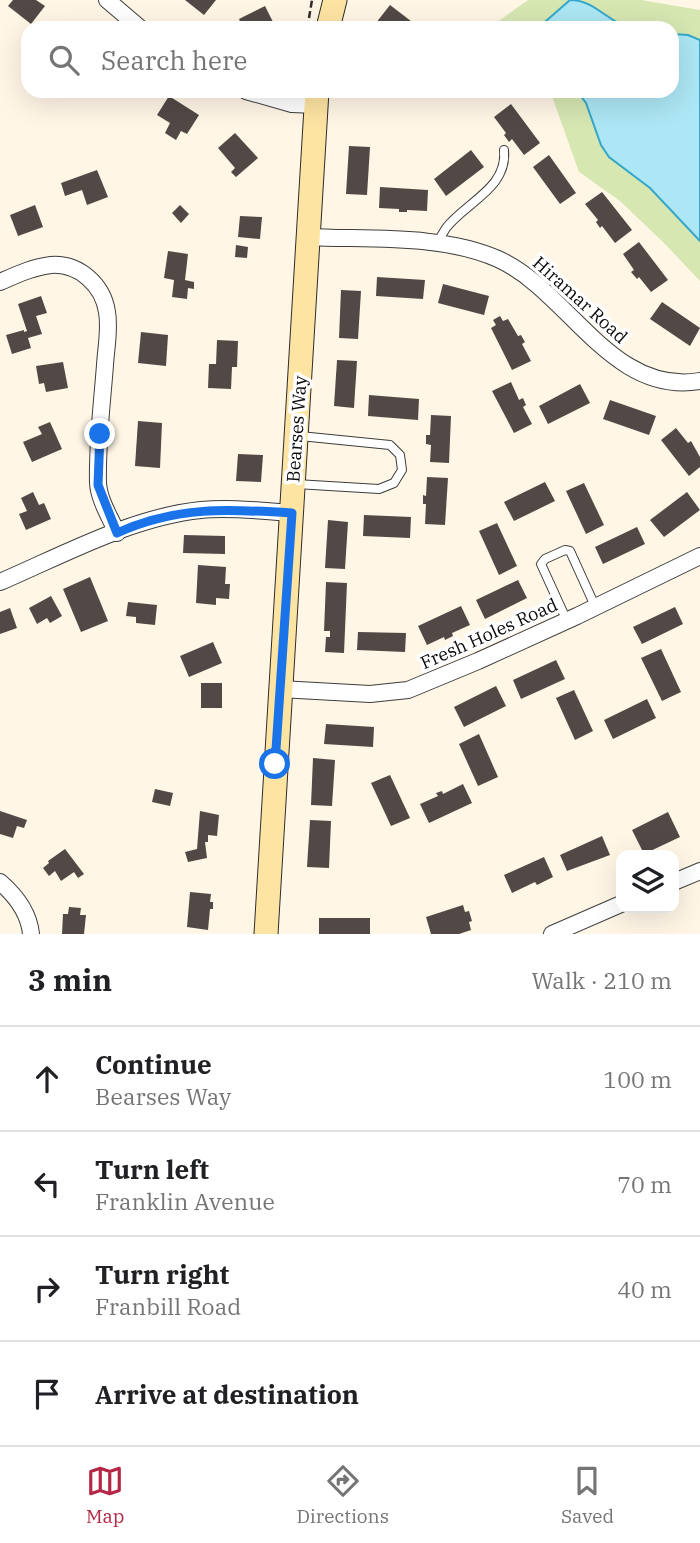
<!DOCTYPE html>
<html lang="en">
<head>
<meta charset="utf-8">
<style>
  body { margin:0; font-family:"IBM Plex Serif",serif; background:#f6f6f6; color:#202124 }
  .controls { position:absolute; right:21px; bottom:21px; display:grid; overflow:hidden; border-radius:14px; box-shadow:0 7px 28px #0002 }
  .controls button { width:63px; height:63px; display:grid; place-items:center; padding:0; border:0; border-bottom:2px solid #e0e0e0; background:#fff; color:#202124; font:35px sans-serif }
  .stop { position:absolute; width:21px; height:21px; margin:-16px; border:5px solid #1a73e8; border-radius:50%; background:#fff }
  .stop.end { background:#1a73e8; border-color:#fff; box-shadow:0 2px 7px #0008 }
  .list { margin:0; padding:0; list-style:none }
  h2 { display:flex; justify-content:space-between; align-items:center; height:91px; margin:0; padding:0 28px; font-size:30px }
  h2 small { font-size:23px; font-weight:400; color:#757577 }
  .list li { display:grid; grid-template-columns:46px 1fr auto; gap:21px; align-items:center; box-sizing:border-box; height:105px; padding:0 28px; border-top:2px solid #e0e0e0 }
  .list b { display:block; font-size:26px; white-space:nowrap }
  .list p { margin:0; font-size:23px; white-space:nowrap; color:#757577 }
  .list em { font-size:23px; font-style:normal; color:#757577 }
  .icon { flex:none; width:38px; height:38px; fill:none; stroke:currentColor; stroke-width:2; stroke-linecap:round; stroke-linejoin:round }
  .map { position:relative; flex:none; width:700px; height:934px; overflow:hidden }
  .search { position:absolute; background:#fff; box-shadow:0 7px 28px #0002; left:21px; right:21px; top:21px; height:77px; display:flex; align-items:center; gap:18px; box-sizing:border-box; padding:0 24px; border-radius:21px; color:#757577; font-size:26px }
  .sheet { height:511px; background:#fff }
  nav { display:flex; justify-content:space-around; align-items:center; box-sizing:border-box; height:98px; border-top:2px solid #e0e0e0; background:#fff; font-size:19px; color:#757577 }
  nav a { display:grid; justify-items:center; gap:4px }
  nav .on { color:#b52645 }
  .map>svg:first-child { display:block }
  .green { fill:#d6e7b2 }
  .water { fill:#ade6f4; stroke:#35a7ca; stroke-width:2 }
  .building { fill:#524946 }
  .lines { fill:none; stroke-linecap:round; stroke-linejoin:round }
  .lane-casing { stroke:#3d3d3d; stroke-width:10 }
  .street-casing { stroke:#3d3d3d; stroke-width:18 }
  .secondary-casing { stroke:#2c2c2c; stroke-width:25 }
  .path { stroke:#2c2c2c; stroke-width:2.5; stroke-dasharray:7 3.5; stroke-linecap:butt }
  .lane { stroke:#fff; stroke-width:8 }
  .street { stroke:#fff; stroke-width:16 }
  .secondary { stroke:#fee4a3; stroke-width:23 }
  .route { stroke:#1a73e8; stroke-width:9 }
  .labels { text-anchor:middle; stroke-width:7; stroke-linejoin:round; paint-order:stroke }
  .street-label { font-size:18px; fill:#0a0a0a; stroke:#fff }
</style>
</head>
<body>
<div class="map">
<svg width="700" height="934" viewBox="0 0 700 934">
  <rect width="100%" height="100%" fill="#fff6e6"/>
  <polygon class="green" points="528,0 641,0 700,10 700,281 665,244 620,201 579,172 553,99 548,91 672,91 672,28 489,28"/>
  <g class="water">
    <path d="M570,0C595,0 606,21 630,28H538Z"/>
    <polygon points="672,34 688,35 700,40 700,241 650,188 609,157 601,145 586,103 577,91 672,91"/>
  </g>
  <g class="building">
    <polygon points="13,0 36,0 45,6 31,24 8,6"/>
    <polygon points="185,0 216,0 204,15"/>
    <polygon points="390,5 420,28 372,28"/>
    <polygon points="265,6 276,28 243,28 239,19"/>
    <polygon points="169,96 199,115 187,134 181,131 176,140 165,133 170,123 157,115"/>
    <polygon points="511,104 540,143 524,155 512,139 509,142 504,135 506,133 494,117"/>
    <polygon points="235,133 258,158 236,177 231,172 235,168 218,148"/>
    <polygon points="349,146 370,147 367,195 346,194"/>
    <polygon points="471,150 484,167 446,196 434,179"/>
    <polygon points="549,155 576,193 560,204 533,167"/>
    <polygon points="97,170 108,197 87,205 82,190 65,196 61,183"/>
    <polygon points="380,187 428,190 427,211 407,210 407,212 399,212 399,209 379,208"/>
    <polygon points="602,192 632,230 615,243 602,226 600,228 596,222 598,220 585,204"/>
    <polygon points="35,205 43,227 18,236 10,215"/>
    <polygon points="180,205 189,214 181,223 172,213"/>
    <polygon points="240,216 262,217 260,239 238,237"/>
    <polygon points="639,242 668,280 651,292 639,277 637,279 631,272 634,270 623,254"/>
    <polygon points="236,245 248,247 247,258 235,257"/>
    <polygon points="168,251 188,254 185,280 194,282 194,289 188,288 187,299 172,297 174,280 164,278"/>
    <polygon points="377,277 425,280 423,299 376,296"/>
    <polygon points="443,284 489,296 484,315 438,303"/>
    <polygon points="341,290 361,291 358,339 339,338"/>
    <polygon points="41,296 47,313 36,316 42,334 28,338 31,348 12,354 6,335 24,330 24,332 27,331 18,304"/>
    <polygon points="662,302 700,328 690,346 650,319"/>
    <polygon points="500,316 503,321 508,319 518,336 521,335 525,342 522,344 531,361 512,370 491,328 496,325 493,320"/>
    <polygon points="141,332 168,335 166,366 138,363"/>
    <polygon points="217,340 238,341 237,367 232,367 231,389 208,388 209,364 216,364"/>
    <polygon points="337,360 357,361 354,408 334,406"/>
    <polygon points="63,362 68,388 46,392 44,383 39,384 36,366"/>
    <polygon points="511,382 519,400 523,398 526,405 523,407 532,424 514,433 492,391"/>
    <polygon points="580,384 590,403 548,424 539,406"/>
    <polygon points="369,395 419,399 418,420 368,416"/>
    <polygon points="610,400 656,416 649,435 603,419"/>
    <polygon points="431,415 451,416 449,463 430,462 431,445 426,444 426,435 430,435"/>
    <polygon points="138,421 162,423 160,468 135,466"/>
    <polygon points="50,422 62,449 32,462 23,442 42,434 38,427"/>
    <polygon points="676,428 688,443 691,441 700,457 700,467 689,476 661,440"/>
    <polygon points="238,454 263,455 261,482 236,481"/>
    <polygon points="427,477 448,478 445,525 425,524 426,504 423,504 423,495 426,496"/>
    <polygon points="545,482 555,501 514,521 504,502"/>
    <polygon points="584,483 604,525 586,534 566,491"/>
    <polygon points="33,492 39,505 44,503 51,519 26,530 19,514 27,511 21,498"/>
    <polygon points="687,492 700,510 664,537 650,520"/>
    <polygon points="364,515 411,517 410,538 363,536"/>
    <polygon points="328,520 348,522 345,569 325,568"/>
    <polygon points="497,523 517,566 499,575 479,531"/>
    <polygon points="637,527 645,544 603,564 595,547"/>
    <polygon points="184,535 225,536 225,554 183,553"/>
    <polygon points="198,565 226,567 225,584 230,584 229,599 216,598 216,605 196,603"/>
    <polygon points="90,577 108,621 81,632 63,589"/>
    <polygon points="518,580 527,598 485,619 476,600"/>
    <polygon points="326,582 347,583 344,653 325,652 326,637 330,637 330,631 324,631"/>
    <polygon points="51,596 62,616 50,623 47,618 37,624 29,608"/>
    <polygon points="128,602 157,605 155,625 136,623 136,617 126,616"/>
    <polygon points="461,606 470,625 452,633 453,636 445,640 444,637 427,645 418,626"/>
    <polygon points="675,607 683,624 642,644 633,627"/>
    <polygon points="10,608 17,628 0,634 0,612"/>
    <polygon points="358,632 406,633 405,652 357,650"/>
    <polygon points="213,642 222,663 189,677 180,656"/>
    <polygon points="661,649 681,692 662,701 641,658"/>
    <polygon points="556,660 565,679 521,699 513,680"/>
    <rect x="201" y="683" width="21" height="25"/>
    <polygon points="496,686 506,706 464,727 454,707"/>
    <polygon points="574,690 593,731 575,740 556,698"/>
    <polygon points="647,699 656,718 613,739 604,720"/>
    <polygon points="326,724 374,727 373,747 324,744"/>
    <polygon points="479,734 498,777 478,786 459,744"/>
    <polygon points="313,758 335,760 332,806 311,805"/>
    <polygon points="390,775 410,818 391,826 371,783"/>
    <polygon points="463,784 472,803 429,823 420,804 438,796 436,793 442,791 443,794"/>
    <polygon points="155,789 173,793 170,806 152,802"/>
    <polygon points="0,811 27,820 24,828 17,826 13,838 0,834"/>
    <polygon points="200,811 219,815 217,836 208,835 208,842 205,842 207,858 188,862 185,852 197,849"/>
    <polygon points="668,812 680,837 644,854 632,830"/>
    <polygon points="310,820 331,821 329,868 307,867"/>
    <polygon points="602,836 610,855 567,871 560,855"/>
    <polygon points="65,849 84,874 78,878 74,872 61,881 55,871 49,876 43,868 49,863 48,861"/>
    <polygon points="544,857 553,877 537,885 535,882 512,893 504,875"/>
    <polygon points="190,892 211,894 210,902 213,902 213,909 210,909 208,930 187,927"/>
    <polygon points="463,905 465,912 469,911 472,921 469,922 471,930 459,934 431,934 426,917"/>
    <polygon points="69,907 81,908 80,915 86,915 84,934 62,934 63,914 68,914"/>
    <rect x="319" y="918" width="51" height="16"/>
  </g>
  <g class="lines">
    <defs>
      <g id="lane">
        <path d="M437,243C440,238 443,233 446,228C466,202 508,188 504,150"/>
        <polyline points="296,484 379,489 394,483 402,470 400,455 390,445 300,436"/>
        <polyline points="567,621 541,564 545,559 565,550 570,551 595,606"/>
      </g>
      <g id="street">
        <polyline points="107,0 140,28"/>
        <polyline points="246,91 292,104 316,105"/>
        <path d="M308,237C368,240 442,234 498,259C569,291 611,396 700,381"/>
        <path d="M0,282C16,275 33,267 51,265C79,263 103,285 107,312C110,329 106,348 105,365C102,404 97,444 98,483C99,500 110,517 117,533"/>
        <path d="M0,582C63,555 132,517 201,510C231,507 262,511 292,513"/>
        <polyline points="280,689 370,694 408,690 478,661 577,616 700,556"/>
        <path d="M0,882C15,895 29,913 31,934"/>
        <polyline points="674,882 700,871"/>
        <polyline points="552,934 621,904"/>
      </g>
      <g id="secondary">
        <polyline points="328,28 335,0"/>
        <polyline points="266,934 317,91"/>
      </g>
    </defs>
    <use href="#lane" class="lane-casing"/>
    <use href="#street" class="street-casing"/>
    <use href="#secondary" class="secondary-casing"/>
    <polyline class="path" points="309,18 312,0"/>
    <use href="#lane" class="lane"/>
    <use href="#street" class="street"/>
    <use href="#secondary" class="secondary"/>
  </g>
  <g class="lines">
    <path class="route" d="M100,434L98,485L117,533C177,506 228,509 292,513L275,764"/>
  </g>
  <g class="labels">
    <g class="street-label">
      <text transform="translate(580 300) rotate(42)" y="6">Hiramar Road</text>
      <text transform="translate(297 429) rotate(-86)" y="6">Bearses Way</text>
      <text transform="translate(489 634) rotate(-24)" y="6">Fresh Holes Road</text>
    </g>
  </g>
</svg>
<div class="controls">
<button><svg class="icon" aria-label="layers" viewBox="0 0 24 24"><path d="M12 4l9 5-9 5-9-5zM3 14l9 5 9-5"/></svg></button>
</div>
<div class="stop" style="left:275px;top:764px"></div>
<div class="stop end" style="left:100px;top:434px"></div>
<div class="search"><svg class="icon" aria-label="search" viewBox="0 0 24 24"><circle cx="10" cy="10" r="6"/><path d="M15 15l6 6"/></svg>Search here</div>
</div>
<section class="sheet">
<h2>3 min<small>Walk · 210 m</small></h2>
<ul class="list">
<li><svg class="icon" aria-label="ahead" viewBox="0 0 24 24"><path d="M12 20V5M6 11l6-6 6 6"/></svg><div><b>Continue</b><p>Bearses Way</p></div><em>100 m</em></li>
<li><svg class="icon" aria-label="left" viewBox="0 0 24 24"><path d="M17 20v-9H6M10 6l-5 5 5 5"/></svg><div><b>Turn left</b><p>Franklin Avenue</p></div><em>70 m</em></li>
<li><svg class="icon" aria-label="right" viewBox="0 0 24 24"><path d="M7 20v-9h11M14 6l5 5-5 5"/></svg><div><b>Turn right</b><p>Franbill Road</p></div><em>40 m</em></li>
<li><svg class="icon" aria-label="arrive" viewBox="0 0 24 24"><path d="M6 21V4h12l-3 4 3 4H6"/></svg><div><b>Arrive at destination</b></div></li>
</ul>
</section>
<nav>
<a class="on"><svg class="icon" aria-label="map" viewBox="0 0 24 24"><path d="M3 6l6-2 6 2 6-2v14l-6 2-6-2-6 2zM9 4v14M15 6v14"/></svg>Map</a>
<a><svg class="icon" aria-label="directions" viewBox="0 0 24 24"><path d="M12 3l9 9-9 9-9-9zM9 14v-3h6M13 9l2 2-2 2"/></svg>Directions</a>
<a><svg class="icon" aria-label="saved" viewBox="0 0 24 24"><path d="M7 4h10v16l-5-4-5 4z"/></svg>Saved</a>
</nav>
</body>
</html>
